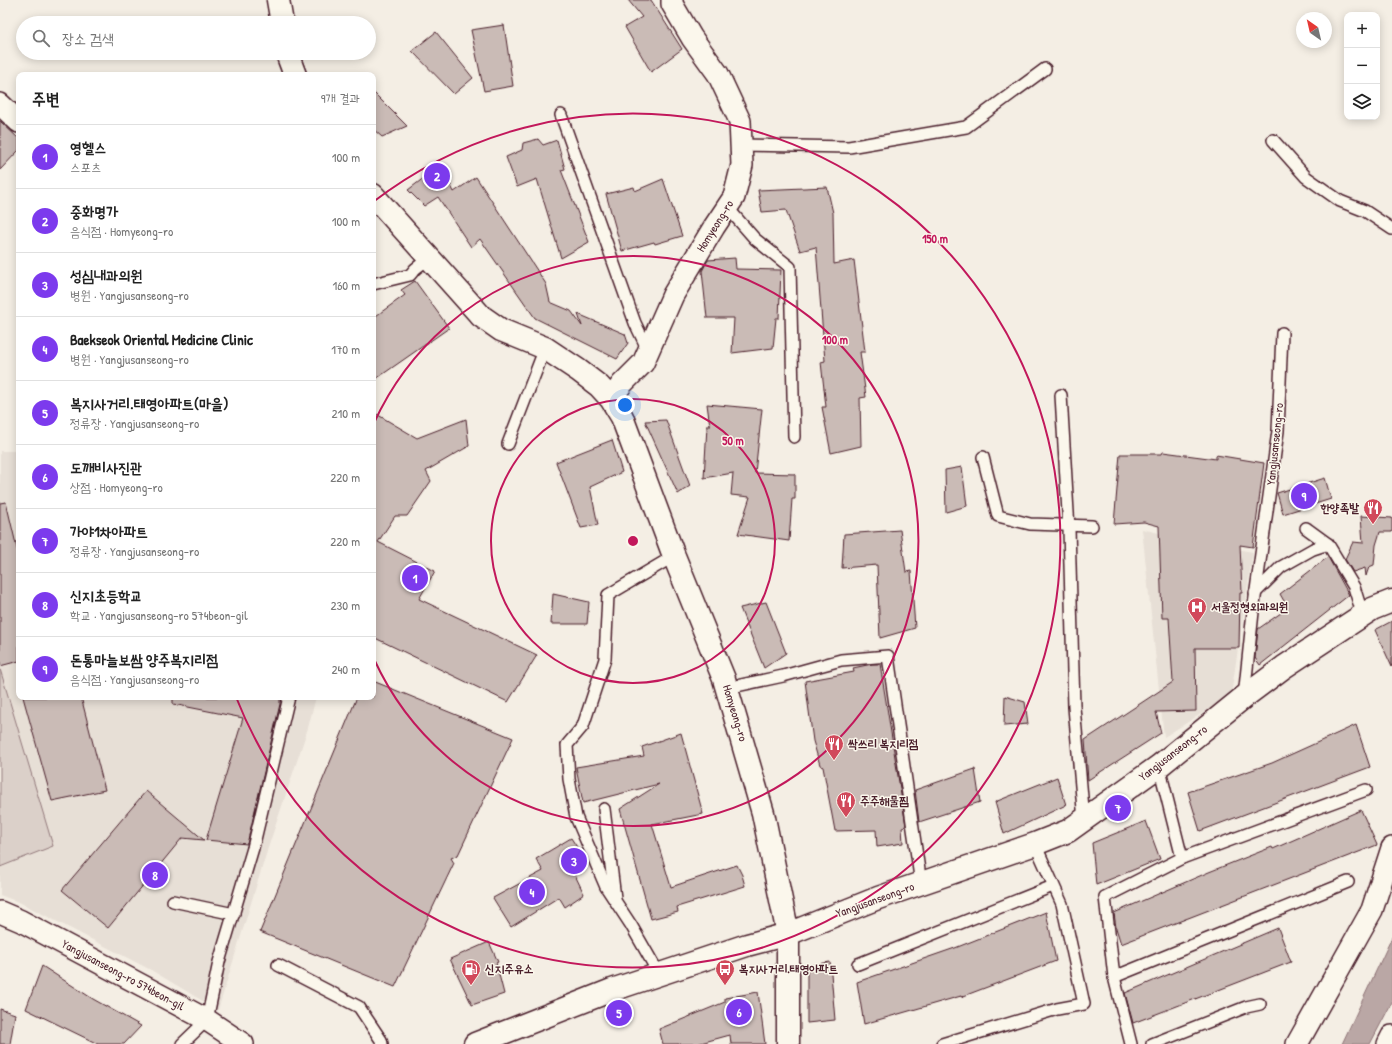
<!DOCTYPE html>
<html lang="ko">
<head>
<meta charset="utf-8">
<style>
  body { margin:0; font-family:"Patrick Hand","Poor Story",sans-serif; background:#f2f2f2; color:#222 }
  .controls { position:absolute; right:12px; top:12px; display:grid; overflow:hidden; border-radius:8px; box-shadow:0 2px 10px #0003 }
  .controls button { width:36px; height:36px; display:grid; place-items:center; padding:0; border:0; border-bottom:1px solid #e0e0e0; background:#fff; color:#222; font:20px sans-serif }
  .compass { position:absolute; left:1296px; top:12px; width:36px; height:36px; border-radius:50%; background:#fff; box-shadow:0 2px 10px #0003; rotate:326deg }
  .you { position:absolute; left:625px; top:405px; width:14px; height:14px; margin:-10px; border:3px solid #fff; border-radius:50%; background:#1a73e8; box-shadow:0 0 0 6px #1a73e833 }
  .badge { display:grid; place-items:center; width:26px; height:26px; border-radius:50%; background:#7c3aed; color:#fff; font-size:13px; font-weight:700 }
  .pin { position:absolute; translate:-50% -50%; border:2px solid #fff; box-shadow:0 1px 4px #0006 }
  .list { margin:0; padding:0; list-style:none }
  h2 { display:flex; justify-content:space-between; align-items:center; height:52px; margin:0; padding:0 16px; font-size:17px }
  h2 small { font-size:13px; font-weight:400; color:#767676 }
  .list li { display:grid; grid-template-columns:26px 1fr auto; gap:12px; align-items:center; box-sizing:border-box; height:64px; padding:0 16px; border-top:1px solid #e0e0e0 }
  .list b { display:block; font-size:15px; white-space:nowrap }
  .list p { margin:0; font-size:13px; white-space:nowrap; color:#767676 }
  .list em { font-size:13px; font-style:normal; color:#767676 }
  .icon { flex:none; width:22px; height:22px; fill:none; stroke:currentColor; stroke-width:2; stroke-linecap:round; stroke-linejoin:round }
  .map { position:relative; flex:none; width:1392px; height:1044px; overflow:hidden }
  .search { position:absolute; background:#fff; box-shadow:0 2px 10px #0003; left:16px; top:16px; width:360px; height:44px; display:flex; align-items:center; gap:10px; box-sizing:border-box; padding:0 14px; border-radius:22px; color:#767676; font-size:15px }
  .panel { position:absolute; background:#fff; box-shadow:0 2px 10px #0003; left:16px; top:72px; width:360px; height:628px; border-radius:8px }
  .map>svg:first-child { display:block }
  .built { fill:#e7dfd6 }
  .green { fill:#dbd0c9; stroke:#92787a }
  .water { fill:#baa7a5; stroke:#8d7174 }
  .building { fill:#cabbb6; stroke:#4a1f2b }
  .lines { fill:none; stroke-linecap:round; stroke-linejoin:round }
  .lane-casing { stroke:#4a1f2b; stroke-width:14 }
  .street-casing { stroke:#4a1f2b; stroke-width:24 }
  .secondary-casing { stroke:#4a1f2b; stroke-width:25 }
  .lane { stroke:#fbf7ec; stroke-width:11 }
  .street { stroke:#fbf7ec; stroke-width:21 }
  .secondary { stroke:#fbf7ec; stroke-width:22 }
  .ring { fill:none; stroke:#c2185b; stroke-width:2 }
  .labels { text-anchor:middle; stroke-width:3; stroke-linejoin:round; paint-order:stroke }
  .street-label { font-size:12px; fill:#4a1f2b; stroke:#fbf7ec }
  .poi-label { font-size:12px; font-weight:bold; fill:#4a1f2b; stroke:#fbf7ec; text-anchor:start }
  .centre { fill:#c2185b; stroke:#fbf7ec; stroke-width:2 }
  .ring-label { font-size:12px; text-anchor:middle; font-weight:bold; fill:#c2185b; stroke:#fbf7ec; stroke-width:3; stroke-linejoin:round; paint-order:stroke }
</style>
</head>
<body>
<div class="map">
<svg width="1392" height="1044" viewBox="0 0 1392 1044">
  <rect width="100%" height="100%" fill="#f4eee4"/>
  <filter id="ink" filterUnits="userSpaceOnUse"><feTurbulence type="fractalNoise" baseFrequency=".025" numOctaves="2"/><feDisplacementMap in="SourceGraphic" scale="8" xChannelSelector="R" yChannelSelector="G"/><feConvolveMatrix kernelMatrix="1 2 1 2 8 2 1 2 1" color-interpolation-filters="sRGB"/></filter>
  <g filter="url(#ink)">
    <g class="built">
      <polygon points="0,451 19,451 19,697 316,697 308,728 268,848 218,1010 151,970 21,903 0,895"/>
      <polygon points="1142,529 1201,543 1253,552 1231,695 1164,737"/>
    </g>
    <polygon class="green" points="0,669 53,846 0,867"/>
    <polygon class="water" points="1392,937 1392,1002 1370,1044 1342,1044"/>
    <g class="building">
      <polygon points="628,0 651,0 682,49 651,72 625,27 642,17"/>
      <polygon points="504,25 513,86 484,91 471,30"/>
      <polygon points="436,32 473,78 454,94 412,51"/>
      <polygon points="373,92 407,126 382,137 373,129"/>
      <polygon points="0,121 19,139 19,150 0,170"/>
      <polygon points="538,139 543,145 557,140 565,169 561,170 589,242 561,258 537,179 517,187 506,157 522,150 523,143"/>
      <polygon points="441,165 454,192 476,177 546,284 550,302 571,311 582,326 578,314 625,334 628,343 617,359 535,318 480,239 471,247 438,197 424,206 408,190"/>
      <polygon points="663,179 682,236 655,244 654,242 622,251 606,194 634,187 635,191"/>
      <polygon points="827,187 833,213 834,264 854,260 865,352 860,352 866,397 860,398 861,446 831,453 822,407 826,407 821,362 825,361 816,247 800,251 786,210 762,212 758,190"/>
      <polygon points="735,258 736,269 781,270 779,318 776,318 773,348 732,353 734,318 707,318 702,271 708,260"/>
      <polygon points="415,281 449,328 373,381 373,318 405,295 401,290"/>
      <polygon points="707,404 762,409 755,473 795,474 795,499 792,499 789,541 738,534 750,497 731,495 733,473 704,478 707,426 710,426"/>
      <polygon points="373,412 417,438 466,419 469,446 426,471 431,481 407,516 395,516 378,542 435,571 419,599 537,655 508,702 373,637"/>
      <polygon points="666,420 690,486 678,494 645,421"/>
      <polygon points="612,440 622,472 590,487 598,525 581,528 556,462"/>
      <polygon points="1163,452 1216,459 1216,455 1264,463 1253,547 1240,545 1242,593 1240,593 1239,648 1195,648 1196,711 1156,712 1161,733 1088,780 1085,740 1173,682 1169,618 1162,618 1159,526 1144,522 1114,524 1120,454 1162,454"/>
      <polygon points="962,467 967,506 946,512 945,470"/>
      <polygon points="1325,478 1331,499 1283,514 1277,493"/>
      <polygon points="6,502 19,557 19,661 0,666 0,503"/>
      <polygon points="1361,516 1392,518 1392,532 1380,532 1376,545 1374,565 1369,567 1366,576 1365,568 1353,572 1345,559 1353,542 1363,543"/>
      <polygon points="900,530 906,572 911,571 915,628 880,638 877,565 842,568 844,534"/>
      <polygon points="1328,557 1349,595 1260,665 1255,658 1258,629 1288,608 1280,594"/>
      <polygon points="553,594 589,602 587,624 551,624"/>
      <polygon points="766,602 786,653 764,668 740,608"/>
      <polygon points="1392,621 1392,667 1375,630"/>
      <polygon points="872,664 880,664 906,826 902,827 903,843 877,847 876,830 835,831 823,767 820,765 813,741 805,681 854,672 853,668"/>
      <polygon points="373,681 513,738 458,855 451,858 454,863 395,987 260,932 357,697 373,697"/>
      <polygon points="1005,696 1025,702 1028,724 1004,726"/>
      <polygon points="23,697 81,697 105,790 52,801"/>
      <polygon points="173,697 280,697 280,704 247,844 206,840 243,718 173,704"/>
      <polygon points="1356,725 1370,767 1200,831 1188,792 1272,763"/>
      <polygon points="681,733 703,814 652,824 671,887 737,865 742,875 745,886 677,907 678,912 651,919 620,809 659,784 583,803 576,767 644,756 642,747"/>
      <polygon points="975,769 980,802 919,822 915,790"/>
      <polygon points="1057,777 1066,805 1004,834 995,802"/>
      <polygon points="146,791 204,840 182,838 108,928 62,890"/>
      <polygon points="1361,810 1377,845 1121,944 1116,928 1114,913 1209,872 1272,847 1273,849"/>
      <polygon points="1146,821 1160,859 1096,885 1092,843"/>
      <polygon points="571,838 586,861 573,871 584,894 565,907 559,897 511,927 493,898 543,871 536,859"/>
      <polygon points="1046,912 1056,961 961,997 961,996 864,1024 857,982 955,948"/>
      <polygon points="1278,928 1291,962 1133,1023 1125,993"/>
      <polygon points="489,942 498,962 496,963 504,994 472,1005 450,959"/>
      <polygon points="830,962 835,1020 807,1023 807,966"/>
      <polygon points="42,966 93,999 141,1026 124,1044 98,1044 26,1009"/>
      <polygon points="758,992 765,1044 731,1044 730,1035 697,1044 663,1044 659,1029 725,1002 725,998"/>
      <polygon points="0,1009 15,1014 10,1044 0,1044"/>
    </g>
    <g class="lines">
      <defs>
        <g id="lane">
          <polyline points="561,115 635,323 648,350"/>
          <polyline points="1273,140 1306,177 1340,201 1365,211 1392,229"/>
          <polyline points="741,145 849,147 966,127 1045,69"/>
          <polyline points="727,207 755,239 790,267 794,437"/>
          <polyline points="373,284 410,275 415,269 429,258"/>
          <polyline points="1061,395 1069,529 1074,707 1084,820"/>
          <polyline points="508,444 545,348"/>
          <polyline points="983,457 998,516 1030,524 1092,526"/>
          <polyline points="1306,528 1328,544"/>
          <polyline points="1255,593 1281,567 1313,549 1328,544 1354,587 1363,616"/>
          <polyline points="727,688 783,676 841,660 888,656 921,884"/>
          <polyline points="1244,697 1253,612 1278,431 1282,333"/>
          <polyline points="604,809 615,898"/>
          <polyline points="1182,858 1366,790"/>
          <polyline points="173,901 234,914"/>
          <polyline points="858,964 1053,886"/>
          <polyline points="278,965 359,1007 381,1040 382,1044"/>
          <polyline points="659,974 631,925 606,887 576,817 569,779 567,745 583,726 605,659 608,595 674,556"/>
          <polyline points="1114,977 1348,882"/>
          <polyline points="182,1044 207,1020 219,962 253,848 289,697"/>
          <polyline points="942,1044 1057,1009 1084,1004 1062,904 1035,844"/>
          <polyline points="1131,1044 1114,977 1105,897 1182,858 1159,766"/>
          <polyline points="1152,1044 1246,1007 1260,1004"/>
        </g>
        <g id="street">
          <polyline points="0,104 19,122"/>
          <polyline points="611,399 622,384 643,363 673,295 714,227 734,197 742,165 740,121 718,74 692,38 672,4 672,0"/>
          <polyline points="0,912 21,921 207,1020 243,1044"/>
          <polyline points="1297,1044 1372,910 1392,848"/>
          <polyline points="1388,1044 1392,1036"/>
        </g>
        <g id="secondary">
          <polyline points="278,0 282,23"/>
          <polyline points="287,53 289,59 295,75"/>
          <polyline points="373,195 481,316 501,330 545,348 578,370 599,386 611,399 622,417 674,556 724,679 763,813 788,934 788,1044"/>
          <polyline points="475,1044 612,990 747,945 788,934 878,898 1035,844 1068,831 1159,766 1244,697 1284,667 1372,609 1392,601"/>
        </g>
      </defs>
      <use href="#lane" class="lane-casing"/>
      <use href="#street" class="street-casing"/>
      <use href="#secondary" class="secondary-casing"/>
      <use href="#lane" class="lane"/>
      <use href="#street" class="street"/>
      <use href="#secondary" class="secondary"/>
    </g>
  </g>
  <g class="ring">
    <circle cx="633" cy="541" r="142"/>
    <path d="M374 423A285 285 0 1 1 374 659"/>
    <path d="M373 202A427 427 0 1 1 236 697"/>
  </g>
  <defs>
    <symbol id="restaurant-pin" viewBox="-11 -11 22 30"><path d="M0 17L-7.5 6A9.5 9.5 0 1 1 7.5 6Z" fill="#d1495b" stroke="#fbf7ec"/><path d="M-5-6h1v4h1v-4h1v4h1v-4h1v5L-1.5 .5V6h-2V.5L-5-1ZM5-6V6H3V1.5H1.5Q1.5-4 5-6Z" fill="#fff"/></symbol>
    <symbol id="hospital-pin" viewBox="-11 -11 22 30"><path d="M0 17L-7.5 6A9.5 9.5 0 1 1 7.5 6Z" fill="#d1495b" stroke="#fbf7ec"/><path d="M-5-5h3v3.5h4V-5h3V5h-3V1.5h-4V5h-3Z" fill="#fff"/></symbol>
    <symbol id="fuel-pin" viewBox="-11 -11 22 30"><path d="M0 17L-7.5 6A9.5 9.5 0 1 1 7.5 6Z" fill="#d1495b" stroke="#fbf7ec"/><path d="M-5.5-6h7V0h2V4h1.3V-2.5L3-4.5l.8-.8L6-3V5H2.5V1h-1V6h-7ZM-4.2-4.7v3.2H.2V-4.7Z" fill="#fff"/></symbol>
    <symbol id="bus-pin" viewBox="-11 -11 22 30"><path d="M0 17L-7.5 6A9.5 9.5 0 1 1 7.5 6Z" fill="#d1495b" stroke="#fbf7ec"/><path d="M-5-6H5V4H4V6H2V4H-2V6H-4V4H-5ZM-3.5-4V0h7V-4ZM-3.5 1.2v1.5H-2V1.2ZM2 1.2v1.5H3.5V1.2Z" fill="#fff"/></symbol>
  </defs>
  <g fill-rule="evenodd">
    <use href="#restaurant-pin" x="1362" y="497" width="22" height="30"/>
    <use href="#hospital-pin" x="1186" y="596" width="22" height="30"/>
    <use href="#restaurant-pin" x="823" y="733" width="22" height="30"/>
    <use href="#restaurant-pin" x="835" y="790" width="22" height="30"/>
    <use href="#fuel-pin" x="460" y="958" width="22" height="30"/>
    <use href="#bus-pin" x="714" y="958" width="22" height="30"/>
  </g>
  <g class="labels">
    <g class="street-label">
      <text transform="translate(715 226) rotate(-58)" y="4">Homyeong-ro</text>
      <text transform="translate(1275 444) rotate(-84)" y="4">Yangjusanseong-ro</text>
      <text transform="translate(735 713) rotate(73)" y="4">Homyeong-ro</text>
      <text transform="translate(1173 753) rotate(-38)" y="4">Yangjusanseong-ro</text>
      <text transform="translate(875 900) rotate(-20)" y="4">Yangjusanseong-ro</text>
      <text transform="translate(123 975) rotate(28)" y="4">Yangjusanseong-ro 574beon-gil</text>
    </g>
    <g class="poi-label">
      <text x="1359" y="512" text-anchor="end">한양족발</text>
      <text x="1211" y="611">서울정형외과의원</text>
      <text x="848" y="748">싹쓰리 복지리점</text>
      <text x="860" y="805">주주해물찜</text>
      <text x="485" y="973">신지주유소</text>
      <text x="739" y="973">복지사거리.태영아파트</text>
    </g>
  </g>
  <circle cx="633" cy="541" r="6" class="centre"/>
  <g class="ring-label">
    <text x="935" y="243">150 m</text>
    <text x="835" y="344">100 m</text>
    <text x="733" y="445">50 m</text>
  </g>
</svg>
<div class="controls">
<button>+</button>
<button>−</button>
<button><svg class="icon" aria-label="layers" viewBox="0 0 24 24"><path d="M12 4l9 5-9 5-9-5zM3 14l9 5 9-5"/></svg></button>
</div>
<svg class="compass" viewBox="-18 -18 36 36"><path d="M0-13l5 13h-10z" fill="#e53935"/><path d="M0 13l5-13h-10z" fill="#767676"/></svg>
<div class="you"></div>
<div class="pin badge" style="left:415px;top:578px">1</div>
<div class="pin badge" style="left:437px;top:176px">2</div>
<div class="pin badge" style="left:574px;top:861px">3</div>
<div class="pin badge" style="left:532px;top:892px">4</div>
<div class="pin badge" style="left:619px;top:1013px">5</div>
<div class="pin badge" style="left:739px;top:1012px">6</div>
<div class="pin badge" style="left:1118px;top:808px">7</div>
<div class="pin badge" style="left:155px;top:875px">8</div>
<div class="pin badge" style="left:1304px;top:496px">9</div>
<div class="search"><svg class="icon" aria-label="search" viewBox="0 0 24 24"><circle cx="10" cy="10" r="6"/><path d="M15 15l6 6"/></svg>장소 검색</div>
<section class="panel">
<h2>주변<small>9개 결과</small></h2>
<ul class="list">
<li><span class="badge">1</span><div><b>영헬스</b><p>스포츠</p></div><em>100 m</em></li>
<li><span class="badge">2</span><div><b>중화명가</b><p>음식점 · Homyeong-ro</p></div><em>100 m</em></li>
<li><span class="badge">3</span><div><b>성심내과의원</b><p>병원 · Yangjusanseong-ro</p></div><em>160 m</em></li>
<li><span class="badge">4</span><div><b>Baekseok Oriental Medicine Clinic</b><p>병원 · Yangjusanseong-ro</p></div><em>170 m</em></li>
<li><span class="badge">5</span><div><b>복지사거리.태영아파트(마을)</b><p>정류장 · Yangjusanseong-ro</p></div><em>210 m</em></li>
<li><span class="badge">6</span><div><b>도깨비사진관</b><p>상점 · Homyeong-ro</p></div><em>220 m</em></li>
<li><span class="badge">7</span><div><b>가야1차아파트</b><p>정류장 · Yangjusanseong-ro</p></div><em>220 m</em></li>
<li><span class="badge">8</span><div><b>신지초등학교</b><p>학교 · Yangjusanseong-ro 574beon-gil</p></div><em>230 m</em></li>
<li><span class="badge">9</span><div><b>돈통마늘보쌈 양주복지리점</b><p>음식점 · Yangjusanseong-ro</p></div><em>240 m</em></li>
</ul>
</section>
</div>
</body>
</html>
